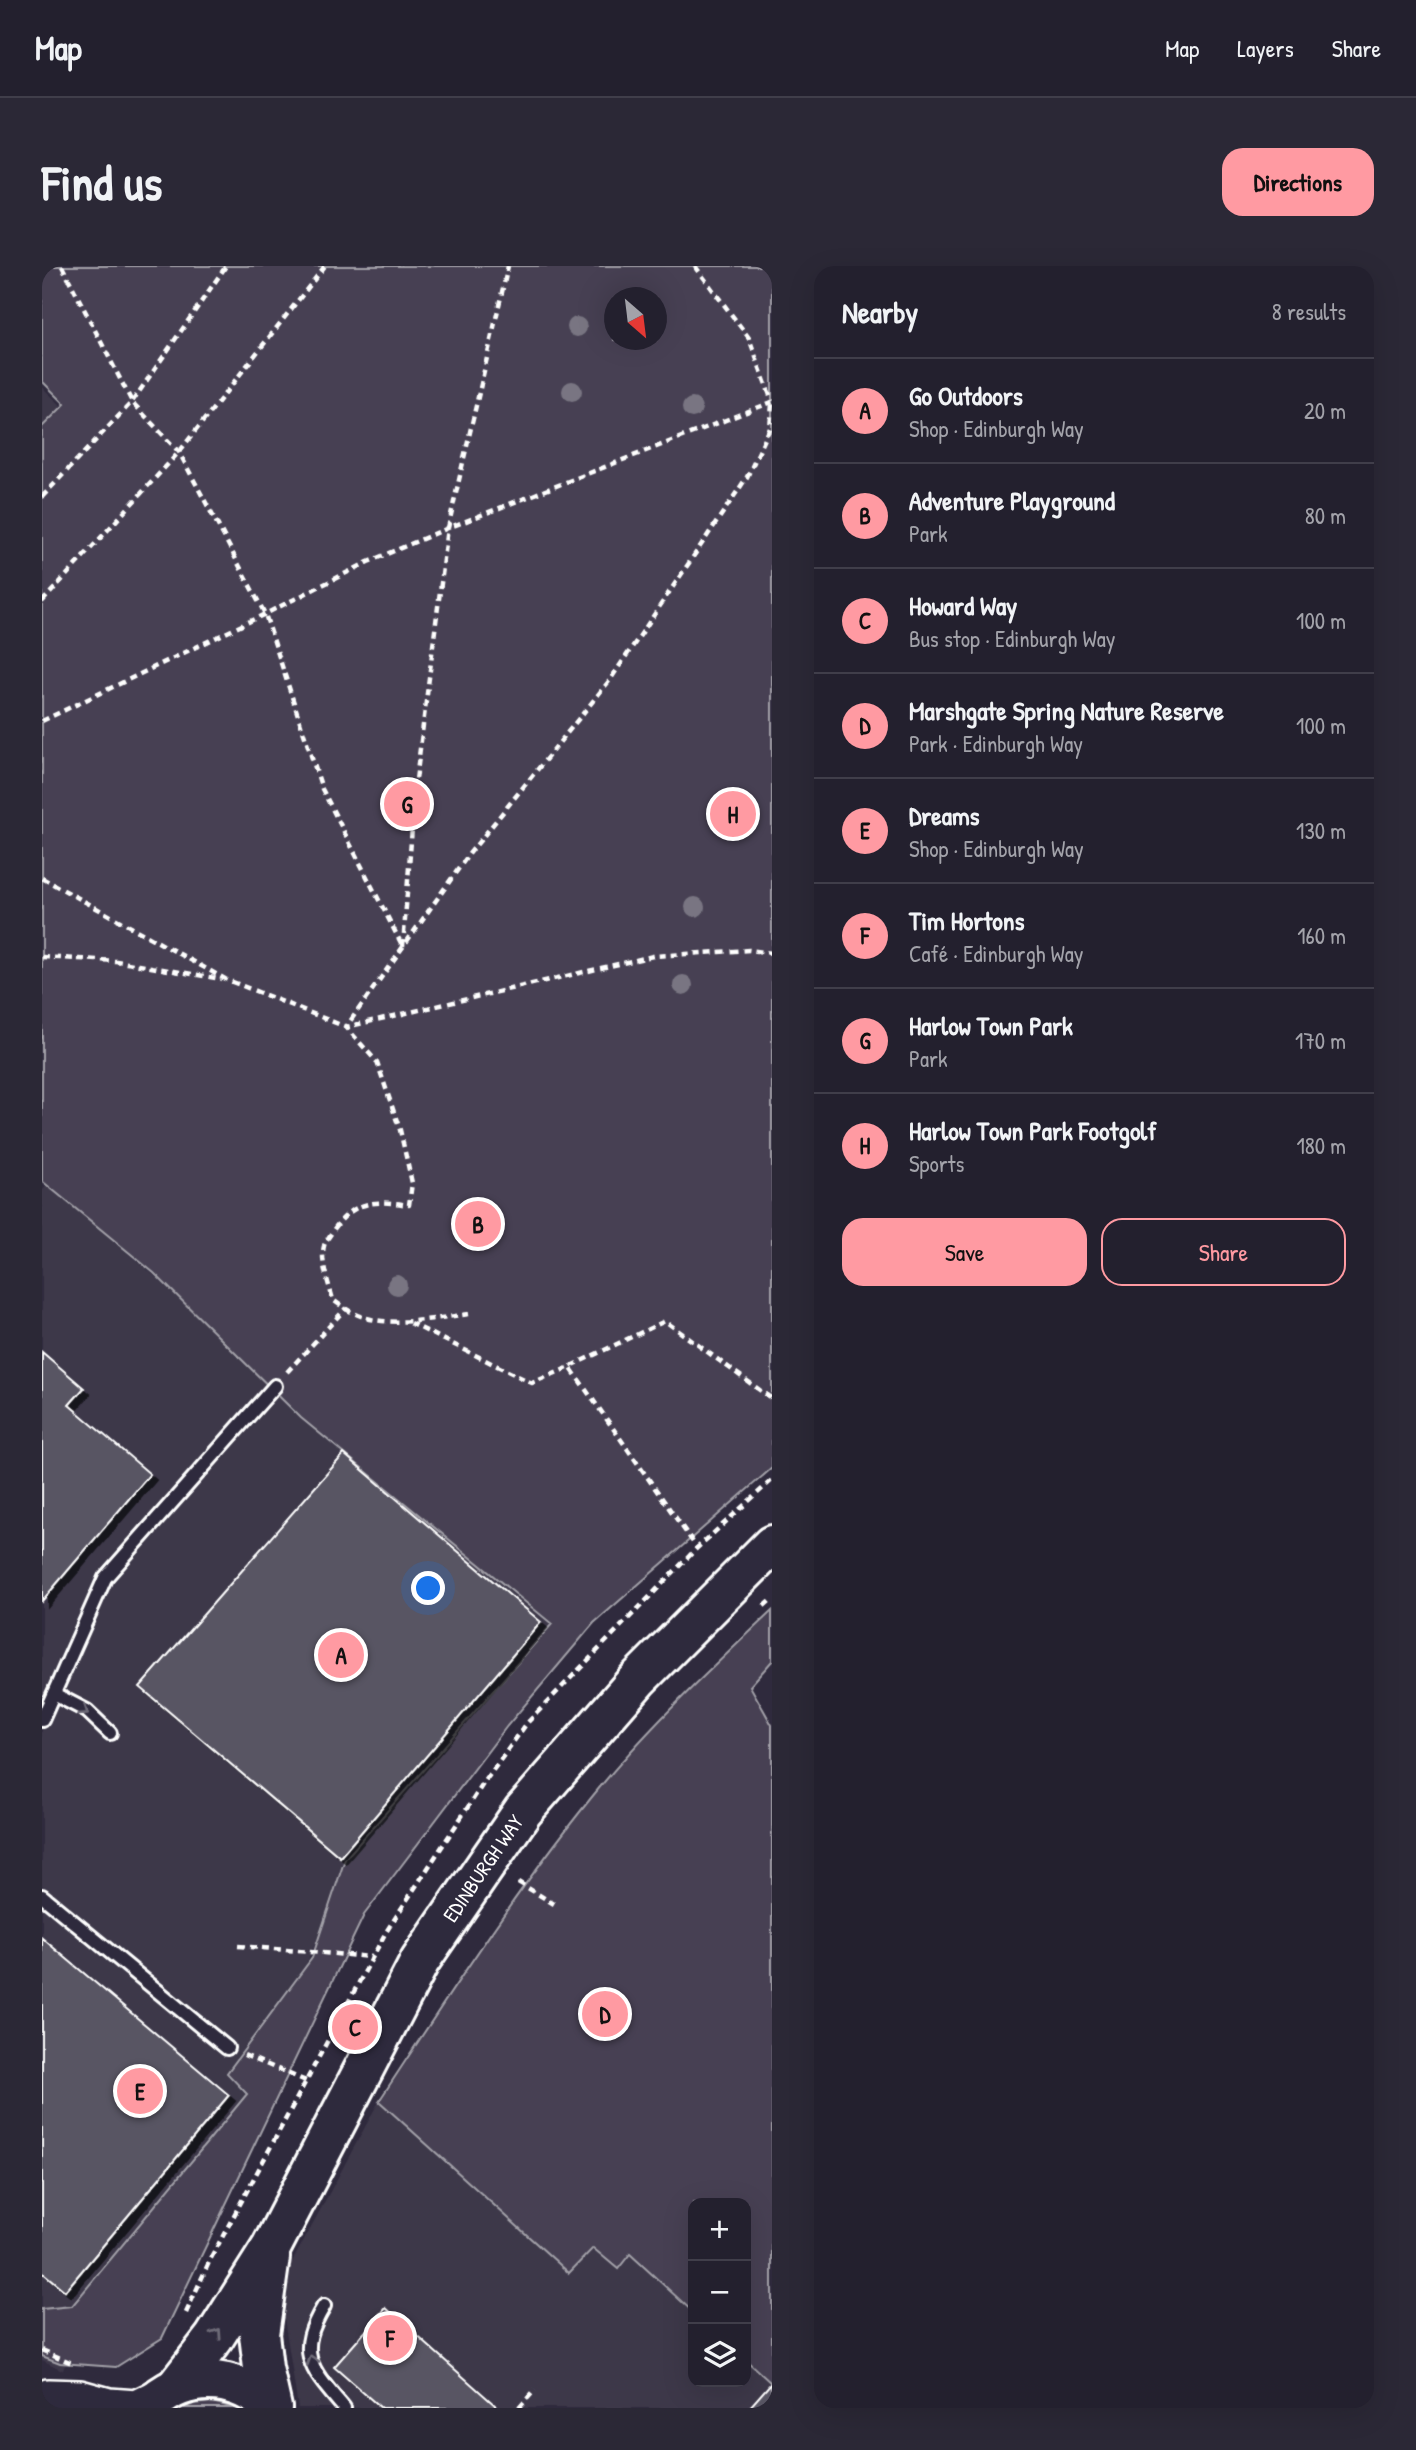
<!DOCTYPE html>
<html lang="en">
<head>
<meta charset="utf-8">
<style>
  body { margin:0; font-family:"Patrick Hand",sans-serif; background:#2b2836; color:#f1f3f6 }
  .controls { position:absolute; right:21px; bottom:21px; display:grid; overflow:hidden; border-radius:14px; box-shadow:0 7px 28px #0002 }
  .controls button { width:63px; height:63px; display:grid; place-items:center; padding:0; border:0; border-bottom:2px solid #403e4a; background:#23202e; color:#f1f3f6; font:35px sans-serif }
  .compass { position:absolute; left:562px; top:21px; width:63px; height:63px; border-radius:50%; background:#23202e; box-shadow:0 7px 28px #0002; rotate:152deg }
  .you { position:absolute; left:387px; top:1323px; width:24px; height:24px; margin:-18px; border:5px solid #fff; border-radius:50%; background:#1a73e8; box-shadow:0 0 0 10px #1a73e833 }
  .badge { display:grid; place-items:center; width:46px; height:46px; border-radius:50%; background:#ff9aa2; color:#111; font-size:23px; font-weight:700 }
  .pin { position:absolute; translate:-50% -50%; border:4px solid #fff; box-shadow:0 2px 7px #0006 }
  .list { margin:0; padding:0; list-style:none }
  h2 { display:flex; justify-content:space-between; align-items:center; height:91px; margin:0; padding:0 28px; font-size:30px }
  h2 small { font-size:23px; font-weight:400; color:#a3a3aa }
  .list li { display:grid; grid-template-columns:46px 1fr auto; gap:21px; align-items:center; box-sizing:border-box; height:105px; padding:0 28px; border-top:2px solid #403e4a }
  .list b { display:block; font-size:26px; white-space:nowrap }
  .list p { margin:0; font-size:23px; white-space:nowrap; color:#a3a3aa }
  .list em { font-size:23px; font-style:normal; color:#a3a3aa }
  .actions { display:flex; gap:14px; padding:21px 28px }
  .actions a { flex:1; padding:16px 0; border:2px solid #ff9aa2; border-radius:21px; text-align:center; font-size:24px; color:#ff9aa2 }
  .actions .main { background:#ff9aa2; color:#111 }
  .icon { flex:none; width:38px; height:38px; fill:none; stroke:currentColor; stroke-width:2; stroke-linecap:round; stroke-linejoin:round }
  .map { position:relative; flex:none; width:730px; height:2142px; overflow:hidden; border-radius:21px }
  header { display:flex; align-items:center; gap:42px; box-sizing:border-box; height:98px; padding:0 35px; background:#23202e; border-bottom:2px solid #403e4a }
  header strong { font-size:33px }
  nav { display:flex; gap:38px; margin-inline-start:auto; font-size:24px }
  .intro { display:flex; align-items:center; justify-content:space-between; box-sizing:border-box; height:168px; padding:0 42px }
  h1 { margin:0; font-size:49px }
  .button { padding:18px 32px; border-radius:21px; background:#ff9aa2; color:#111; font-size:24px; font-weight:700 }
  main { display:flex; gap:42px; padding:0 42px }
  aside { flex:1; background:#23202e; border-radius:21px; box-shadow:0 7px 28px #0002 }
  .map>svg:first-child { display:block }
  .built { fill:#3c3749 }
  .green { fill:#464152; stroke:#a2a0a8; stroke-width:2; fill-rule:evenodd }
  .building { fill:#595564; stroke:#fff; stroke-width:2; filter:url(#shadow) }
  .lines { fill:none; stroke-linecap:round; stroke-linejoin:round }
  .lane-casing { stroke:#fff; stroke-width:18 }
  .secondary-casing { stroke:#fff; stroke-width:40 }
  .highway-casing { stroke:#fff; stroke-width:44 }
  .path { stroke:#fff; stroke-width:4.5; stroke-dasharray:7 5; stroke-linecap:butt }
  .lane { stroke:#2f2a3d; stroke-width:12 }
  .secondary { stroke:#2f2a3d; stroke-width:35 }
  .highway { stroke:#2f2a3d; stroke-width:38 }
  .tree { fill:#797582 }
  .oneway { stroke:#6d6a77 }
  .labels { text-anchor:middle; stroke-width:6; stroke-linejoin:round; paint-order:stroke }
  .street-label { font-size:21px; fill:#fff; stroke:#2f2a3d }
</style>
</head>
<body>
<header>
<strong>Map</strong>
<nav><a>Map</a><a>Layers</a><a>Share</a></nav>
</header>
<div class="intro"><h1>Find us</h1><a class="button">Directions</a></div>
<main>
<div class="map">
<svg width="730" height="2142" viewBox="0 0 730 2142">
  <defs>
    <filter id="shadow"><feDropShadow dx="6" dy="6" stdDeviation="0" flood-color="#0009"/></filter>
  </defs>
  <rect width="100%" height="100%" fill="#2f2a3d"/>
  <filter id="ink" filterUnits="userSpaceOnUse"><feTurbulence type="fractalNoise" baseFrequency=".0143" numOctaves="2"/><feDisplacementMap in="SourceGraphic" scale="14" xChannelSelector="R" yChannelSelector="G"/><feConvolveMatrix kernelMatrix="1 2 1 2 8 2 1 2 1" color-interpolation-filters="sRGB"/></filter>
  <g filter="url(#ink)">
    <g class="built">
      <polygon points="0,121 21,141 0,162"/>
      <polygon points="5,919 520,1354 304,1608 198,1849 20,2104 0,2094 0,925"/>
      <polygon points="337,1835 527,2006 551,1982 588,1987 651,2046 651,2116 704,2116 704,2094 730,2118 730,2142 256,2142 237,2020"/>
    </g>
    <g class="green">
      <path d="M0,0H730V1202L552,1357L465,1460L322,1649L120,2072L74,2101L18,2097L0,2090V2043L30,2040L205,1828L185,1807L270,1692L303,1593L510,1358L259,1152L112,1007L0,915V161L23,138L0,115ZM572,32H614V74H572Z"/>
      <path d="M730,1345V1395L708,1420L730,1459V2118L704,2094V1937H651V2046L588,1988L576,2003L551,1982L527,2007L337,1835C409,1726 479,1616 563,1515C613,1455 673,1399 730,1345Z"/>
      <polygon points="170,2136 193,2142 142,2142 151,2138"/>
    </g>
    <g class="building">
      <polygon points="0,1086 42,1122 27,1139 108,1208 0,1335"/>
      <polygon points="302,1188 499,1356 298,1591 98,1421"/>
      <polygon points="0,1672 187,1829 23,2025 0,2006"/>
      <polygon points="344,2042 454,2140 452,2142 339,2142 292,2101"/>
      <polygon points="729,2117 730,2142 707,2142"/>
    </g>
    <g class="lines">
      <defs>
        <g id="lane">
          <polyline points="12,1428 45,1445 68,1467"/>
          <polyline points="0,1454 63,1312 233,1120"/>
          <polyline points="0,1630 185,1782"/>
          <path d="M282,2040C253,2088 269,2103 302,2142"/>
        </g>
        <polyline id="secondary" points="6,2131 38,2132 67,2140 94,2142 121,2129"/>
        <g id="highway">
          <polyline points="228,1991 217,2068 221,2102 230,2142"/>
          <path id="s1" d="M134,2121L172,2072L229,1982L378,1695L481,1545L596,1413L730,1279"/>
          <path d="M106,2142C140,2105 195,2107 229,2142"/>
        </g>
      </defs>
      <use href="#lane" class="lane-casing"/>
      <use href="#secondary" class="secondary-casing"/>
      <use href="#highway" class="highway-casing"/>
      <g class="path">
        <polyline points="20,0 90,136 137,186 223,348 280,523 361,681"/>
        <polyline points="653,0 707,72 730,135"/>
        <polyline points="0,231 90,136 184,0"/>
        <polyline points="0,336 137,186 283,0"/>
        <polyline points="0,455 223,348 326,296 406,262 730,136"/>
        <polyline points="0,612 183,713 304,761 611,690 707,684 730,687"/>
        <polyline points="361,680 373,522 406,262 466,0"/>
        <polyline points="0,691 74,695 179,713"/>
        <path d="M427,1048C395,1052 345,1063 314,1048C306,1045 298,1039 291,1034C287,1018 278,996 282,980C283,975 288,970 290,966C311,934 333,934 367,939L370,917L358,864L335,796L304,761L427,588L568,414L705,211L728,162L730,138"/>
        <polyline points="368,1057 490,1117 528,1101 655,1282"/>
        <polyline points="529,1100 623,1055 730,1133"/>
        <polyline points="245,1106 304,1042"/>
        <polyline points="722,1340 730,1333"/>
        <polyline points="476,1616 512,1638"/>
        <polyline points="196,1680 330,1691"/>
        <polyline points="202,1789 264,1815"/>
        <polyline points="144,2047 168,1994 344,1666 441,1518 485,1457 655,1282 730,1214"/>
        <polyline points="0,2084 32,2098"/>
        <polyline points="477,2142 493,2124"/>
      </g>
      <use href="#lane" class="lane"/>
      <use href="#secondary" class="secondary"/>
      <use href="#highway" class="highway"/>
    </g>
    <g class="tree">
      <circle cx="535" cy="61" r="10"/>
      <circle cx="530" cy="125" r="10"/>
      <circle cx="650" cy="142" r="10"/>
      <circle cx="653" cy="641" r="10"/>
      <circle cx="641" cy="719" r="10"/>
      <circle cx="433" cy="955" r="10"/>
      <circle cx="355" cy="1019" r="10"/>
    </g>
    <defs><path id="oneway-chevron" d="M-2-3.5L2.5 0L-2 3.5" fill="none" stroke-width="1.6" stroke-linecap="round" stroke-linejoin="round" transform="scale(1.75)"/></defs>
    <g class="oneway">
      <use href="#oneway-chevron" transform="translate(42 1445) rotate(34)"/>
      <use href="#oneway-chevron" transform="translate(175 2067) rotate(-56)"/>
      <use href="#oneway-chevron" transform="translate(270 2094) rotate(-108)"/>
    </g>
  </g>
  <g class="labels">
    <g class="street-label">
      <text dy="7" stroke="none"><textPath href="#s1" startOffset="604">EDINBURGH WAY</textPath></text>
    </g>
  </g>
</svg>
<div class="controls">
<button>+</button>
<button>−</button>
<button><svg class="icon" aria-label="layers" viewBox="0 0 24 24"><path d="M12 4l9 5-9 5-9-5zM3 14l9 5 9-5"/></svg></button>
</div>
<svg class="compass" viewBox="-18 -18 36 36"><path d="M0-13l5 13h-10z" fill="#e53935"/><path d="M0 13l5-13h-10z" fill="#a3a3aa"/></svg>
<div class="you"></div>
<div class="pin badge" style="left:299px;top:1389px">A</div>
<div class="pin badge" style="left:436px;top:958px">B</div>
<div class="pin badge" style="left:313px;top:1761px">C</div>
<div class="pin badge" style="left:563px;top:1748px">D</div>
<div class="pin badge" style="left:98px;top:1825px">E</div>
<div class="pin badge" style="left:348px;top:2072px">F</div>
<div class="pin badge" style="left:365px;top:538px">G</div>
<div class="pin badge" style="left:691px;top:548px">H</div>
</div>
<aside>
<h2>Nearby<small>8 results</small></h2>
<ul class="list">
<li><span class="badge">A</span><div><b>Go Outdoors</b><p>Shop · Edinburgh Way</p></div><em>20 m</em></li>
<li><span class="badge">B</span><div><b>Adventure Playground</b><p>Park</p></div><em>80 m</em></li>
<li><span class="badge">C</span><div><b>Howard Way</b><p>Bus stop · Edinburgh Way</p></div><em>100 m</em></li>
<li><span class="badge">D</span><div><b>Marshgate Spring Nature Reserve</b><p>Park · Edinburgh Way</p></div><em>100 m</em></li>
<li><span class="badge">E</span><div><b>Dreams</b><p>Shop · Edinburgh Way</p></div><em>130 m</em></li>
<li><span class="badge">F</span><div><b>Tim Hortons</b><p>Café · Edinburgh Way</p></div><em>160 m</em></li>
<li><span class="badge">G</span><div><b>Harlow Town Park</b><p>Park</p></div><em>170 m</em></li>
<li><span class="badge">H</span><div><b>Harlow Town Park Footgolf</b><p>Sports</p></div><em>180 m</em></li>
</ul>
<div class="actions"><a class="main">Save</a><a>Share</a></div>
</aside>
</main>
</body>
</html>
